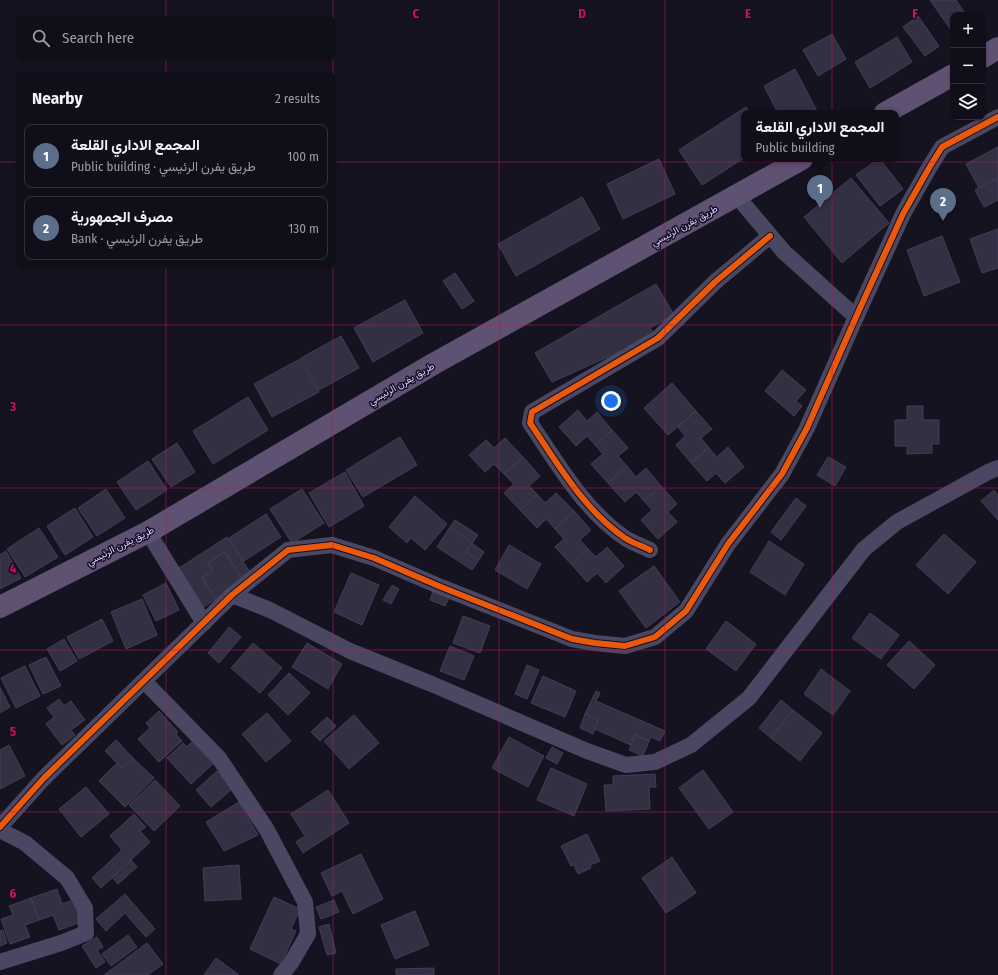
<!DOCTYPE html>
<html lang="en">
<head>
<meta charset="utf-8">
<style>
  body { margin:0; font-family:"Fira Sans Condensed",Vazirmatn,sans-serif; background:#191721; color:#f1f3f6 }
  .controls { position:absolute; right:12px; top:12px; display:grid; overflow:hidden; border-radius:8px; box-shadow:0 1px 3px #0004 }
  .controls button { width:36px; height:36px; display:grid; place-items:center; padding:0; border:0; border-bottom:1px solid #302e37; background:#100e18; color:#f1f3f6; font:20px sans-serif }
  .you { position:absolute; left:611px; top:401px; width:14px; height:14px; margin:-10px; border:3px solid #fff; border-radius:50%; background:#1a73e8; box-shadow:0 0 0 6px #1a73e833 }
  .badge { display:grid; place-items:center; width:26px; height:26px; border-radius:50%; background:#1a73e8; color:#fff; font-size:13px; font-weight:700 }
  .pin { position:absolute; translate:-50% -33px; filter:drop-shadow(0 1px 2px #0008) }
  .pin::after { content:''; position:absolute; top:21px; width:14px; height:12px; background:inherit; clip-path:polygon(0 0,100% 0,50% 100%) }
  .popup { position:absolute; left:741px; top:110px; width:158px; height:52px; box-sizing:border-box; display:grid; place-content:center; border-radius:8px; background:#100e18; filter:drop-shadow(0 1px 3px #0005); font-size:13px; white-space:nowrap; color:#9c9ca2 }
  .popup b { font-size:15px; color:#f1f3f6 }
  .popup::after { content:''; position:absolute; left:50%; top:100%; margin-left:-8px; border:8px solid transparent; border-top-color:#100e18 }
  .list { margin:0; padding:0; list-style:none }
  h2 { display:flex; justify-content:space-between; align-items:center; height:52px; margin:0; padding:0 16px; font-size:17px }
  h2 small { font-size:13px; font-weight:400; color:#9c9ca2 }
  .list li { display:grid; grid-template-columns:26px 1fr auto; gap:12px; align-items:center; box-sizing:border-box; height:64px; margin:0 8px 8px; padding:0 8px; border:1px solid #302e37; border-radius:8px }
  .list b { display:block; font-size:15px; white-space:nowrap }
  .list p { margin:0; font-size:13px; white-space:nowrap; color:#9c9ca2 }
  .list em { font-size:13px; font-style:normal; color:#9c9ca2 }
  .icon { flex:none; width:22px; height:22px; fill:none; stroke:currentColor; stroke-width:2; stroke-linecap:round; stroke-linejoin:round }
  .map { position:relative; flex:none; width:998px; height:975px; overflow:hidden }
  .search { position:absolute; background:#100e18; box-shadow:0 1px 3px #0004; left:16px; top:16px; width:320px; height:44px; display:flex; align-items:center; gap:10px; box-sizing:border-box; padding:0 14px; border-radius:8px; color:#9c9ca2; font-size:15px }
  .panel { position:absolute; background:#100e18; box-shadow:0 1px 3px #0004; left:16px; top:72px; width:320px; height:196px; border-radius:8px }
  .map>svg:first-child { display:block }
  .building { fill:#343043; stroke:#433d55 }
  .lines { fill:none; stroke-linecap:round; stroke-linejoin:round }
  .minor { stroke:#494761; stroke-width:16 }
  .primary { stroke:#5f5172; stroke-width:22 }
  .cycleway-casing { stroke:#130d26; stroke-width:8 }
  .cycleway { stroke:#e8590c; stroke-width:6 }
  .grid { fill:none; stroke:#c2185b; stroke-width:1; stroke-opacity:0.55 }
  .labels { text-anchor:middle; stroke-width:3; stroke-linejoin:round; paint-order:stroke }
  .street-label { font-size:10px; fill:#dad2ff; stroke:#130d26 }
  .grid-label { font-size:13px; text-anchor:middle; font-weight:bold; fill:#c2185b; stroke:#130d26; stroke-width:3; stroke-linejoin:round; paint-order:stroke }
</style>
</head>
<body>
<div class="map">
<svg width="998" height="975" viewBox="0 0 998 975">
  <rect width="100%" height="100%" fill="#161320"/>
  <g class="building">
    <polygon points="930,0 956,0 966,15 953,15 953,33"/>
    <polygon points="918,16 939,46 925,56 903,27"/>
    <polygon points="832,34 846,59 818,76 803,50"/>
    <polygon points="897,37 912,62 870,88 855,62"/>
    <polygon points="795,69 818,113 778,113 764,86"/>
    <polygon points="746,107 749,113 744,113 744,158 702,185 679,150"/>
    <polygon points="998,147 998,178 979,188 966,164"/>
    <polygon points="659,159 675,194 623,219 607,184"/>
    <polygon points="878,159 880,159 903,189 880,206 856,175"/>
    <polygon points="851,178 889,223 842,263 804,217"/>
    <polygon points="998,178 998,200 984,207 975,190"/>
    <polygon points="582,197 600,229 516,276 498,244"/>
    <polygon points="998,229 998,268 982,273 970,239"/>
    <polygon points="942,236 960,282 924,296 907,250"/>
    <polygon points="455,273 474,301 462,309 443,281"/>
    <polygon points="656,284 674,315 650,328 654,334 637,344 552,382 535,353"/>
    <polygon points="405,300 423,333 373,362 354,328"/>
    <polygon points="341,336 359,368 319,390 301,358"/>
    <polygon points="300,359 319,392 272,417 254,384"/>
    <polygon points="782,370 806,390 796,401 802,406 794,416 765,391"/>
    <polygon points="672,383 696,411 668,435 644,408"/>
    <polygon points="248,397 268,430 213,464 193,431"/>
    <polygon points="907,406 923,406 923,420 939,420 939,444 932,444 932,453 907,454 907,446 895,446 895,420 907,420"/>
    <polygon points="578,410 587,421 597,412 612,430 595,445 587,436 576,446 559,427"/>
    <polygon points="696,411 712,429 701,438 709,448 691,463 676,445 685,436 678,427"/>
    <polygon points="612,430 628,448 618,456 627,466 608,483 591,464 603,454 595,445"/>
    <polygon points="400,437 417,465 363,497 346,470"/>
    <polygon points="505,438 523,457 504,474 494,464 485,472 469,455 486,440 494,448"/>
    <polygon points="177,443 195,472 171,487 152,459"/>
    <polygon points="728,447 744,467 725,483 716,473 707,481 691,463 709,448 717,457"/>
    <polygon points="523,457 540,476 529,486 537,494 520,510 504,493 514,484 504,474"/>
    <polygon points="828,457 846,467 835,486 817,475"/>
    <polygon points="148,461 167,490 136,510 117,482"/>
    <polygon points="627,466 636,477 646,468 661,486 644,501 636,492 625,502 608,483"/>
    <polygon points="345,472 364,506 329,527 309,493"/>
    <polygon points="661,486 677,504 668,512 677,522 658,539 641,520 652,510 644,501"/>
    <polygon points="106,489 125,518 97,536 78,508"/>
    <polygon points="302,489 324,523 292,543 270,509"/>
    <polygon points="994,490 998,495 998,520 981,501"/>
    <polygon points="556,493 574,511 555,529 546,519 537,528 520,510 537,494 545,503"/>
    <polygon points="415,496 447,524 425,550 411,538 407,543 389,527"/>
    <polygon points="796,498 806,506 781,540 771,532"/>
    <polygon points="75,508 93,537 65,555 47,526"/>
    <polygon points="574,511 591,530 580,540 588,549 572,565 555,547 564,539 555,529"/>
    <polygon points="266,514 281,537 244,561 229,538"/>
    <polygon points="455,520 478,535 472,543 450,527"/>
    <polygon points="450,527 472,543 466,552 479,560 472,570 437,547"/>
    <polygon points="39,528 58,557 25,577 7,549"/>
    <polygon points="944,534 976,562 948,594 916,565"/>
    <polygon points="227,537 250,572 241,577 225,552 208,562 213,571 202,578 216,599 204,607 179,568"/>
    <polygon points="769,541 804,564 785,595 750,572"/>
    <polygon points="472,543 484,552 479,560 466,552"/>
    <polygon points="509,545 541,564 527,589 495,570"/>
    <polygon points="607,547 624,566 606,583 597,573 587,582 572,565 588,549 596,557"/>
    <polygon points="6,551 21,578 0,589 0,555"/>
    <polygon points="225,552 244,582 216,599 202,578 213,571 208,562"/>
    <polygon points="654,566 680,602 646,628 619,591"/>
    <polygon points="351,573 379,585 362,625 334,612"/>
    <polygon points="166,583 179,610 156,621 143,595"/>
    <polygon points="392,585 399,589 391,604 383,600"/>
    <polygon points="433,591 449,598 445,606 430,600"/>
    <polygon points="142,599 157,635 126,649 111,612"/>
    <polygon points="870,613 899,635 881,659 852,638"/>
    <polygon points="463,616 490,626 480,653 453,643"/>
    <polygon points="102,619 113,641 79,659 67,637"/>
    <polygon points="726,621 756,644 736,671 706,649"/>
    <polygon points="229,627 241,637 219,663 208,653"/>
    <polygon points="64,639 77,661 60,671 47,649"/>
    <polygon points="909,641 935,665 914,689 887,665"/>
    <polygon points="253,643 282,668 260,693 231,668"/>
    <polygon points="307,643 342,664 328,689 292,667"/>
    <polygon points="450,646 474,656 464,680 440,671"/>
    <polygon points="46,657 61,686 43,694 29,665"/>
    <polygon points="527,665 539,670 527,699 515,694"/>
    <polygon points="25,666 40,696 16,708 1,678"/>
    <polygon points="821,669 850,691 833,715 804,694"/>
    <polygon points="289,673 310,693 288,715 268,695"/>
    <polygon points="543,676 576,691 565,717 531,703"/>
    <polygon points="0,687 10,707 0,713"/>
    <polygon points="596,691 600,693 596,701 665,731 660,741 651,737 649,741 635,735 631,745 595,729 598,720 585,714"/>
    <polygon points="59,699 64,706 71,701 85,720 71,730 75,735 62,745 46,724 54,717 47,708"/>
    <polygon points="781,700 793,710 771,738 759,728"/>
    <polygon points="793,710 822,733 800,761 771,738"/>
    <polygon points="159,711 178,732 176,734 182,741 159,762 138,739 150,728 146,723"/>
    <polygon points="267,713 291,741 266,762 242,734"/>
    <polygon points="585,714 598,720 593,734 580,728"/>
    <polygon points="354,715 379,743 349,769 324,741"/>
    <polygon points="327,717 336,726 320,741 311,732"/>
    <polygon points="635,735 649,741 643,756 629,750"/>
    <polygon points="509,737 544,756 528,787 492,768"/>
    <polygon points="116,740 133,758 122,768 105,751"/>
    <polygon points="194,740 215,762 191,784 167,758 183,743 187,747"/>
    <polygon points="9,745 25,776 0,789 0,750"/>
    <polygon points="552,747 563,753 557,764 546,758"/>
    <polygon points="133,758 154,778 125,807 99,781 117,763 122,768"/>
    <polygon points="551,768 587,784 574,816 537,800"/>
    <polygon points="703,770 733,812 709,829 679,788"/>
    <polygon points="217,771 232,789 211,807 196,790"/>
    <polygon points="655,774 656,787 649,787 650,809 606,811 604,785 613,785 613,776"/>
    <polygon points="155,780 180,806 154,831 129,805"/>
    <polygon points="86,787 109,814 81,837 59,809"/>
    <polygon points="328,790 349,823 303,853 296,842 305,836 291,814"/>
    <polygon points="239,802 258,835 224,851 206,822"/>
    <polygon points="134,814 146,827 140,831 150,842 101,888 92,878 122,850 110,836"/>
    <polygon points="587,834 600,861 590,865 591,868 578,874 574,865 571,866 561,846"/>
    <polygon points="361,854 383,899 353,914 342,891 332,896 321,873"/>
    <polygon points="672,857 696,893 666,913 642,878"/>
    <polygon points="131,860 137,867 118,884 112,877"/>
    <polygon points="239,865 241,899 205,901 203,868"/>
    <polygon points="57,889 62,904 73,900 81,922 59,930 53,915 39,920 31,898"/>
    <polygon points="125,894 155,929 146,937 125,913 106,931 96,919"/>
    <polygon points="274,897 300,909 291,929 296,931 281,964 250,949"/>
    <polygon points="31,898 39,920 25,925 30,937 10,944 1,919 13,915 9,906"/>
    <polygon points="334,900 339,912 321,919 316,907"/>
    <polygon points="415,911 429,945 395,959 381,925"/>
    <polygon points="329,924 336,953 327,955 319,927"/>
    <polygon points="3,930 7,943 0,946 0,931"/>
    <polygon points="128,935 137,947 111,966 102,954"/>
    <polygon points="97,937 103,947 97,950 105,962 96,968 82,946"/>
    <polygon points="147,943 163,964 148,975 104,975"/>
    <polygon points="216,958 239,975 204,975"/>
    <polygon points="434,968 434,975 396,975 396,969"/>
  </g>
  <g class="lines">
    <g class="minor">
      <polyline points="736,195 784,252 856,317"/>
      <polyline points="148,532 204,623"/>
      <path d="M650,550C642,546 633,543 625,538C584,510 558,464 530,423L532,412L658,338L715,282L770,236"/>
      <polyline points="232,595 270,610 350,651 434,685 587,751 626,765 655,762 691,745 749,698 864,549 897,522 988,472 998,468"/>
      <polyline points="144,681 219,758 267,830 305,902 308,934 291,963 281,975"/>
      <polyline points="0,827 44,778 232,595 288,550 332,545 374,558 441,587 572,639 595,643 625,646 655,637 686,611 728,544 782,474 807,428 856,317 903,214 929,168 942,147 998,117"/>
      <polyline points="0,830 25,843 67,878 85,908 86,933 61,943 0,962"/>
    </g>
    <g class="primary">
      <polyline points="983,57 998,48"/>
      <polyline points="885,113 953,75"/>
      <polyline points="0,607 148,532 435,363 802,159"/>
    </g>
    <defs>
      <g id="cycleway">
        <path d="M650,550C642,546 633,543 625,538C584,510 558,464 530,423L532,412L658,338L715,282L770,236"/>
        <polyline points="0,827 44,778 232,595 288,550 332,545 374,558 441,587 572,639 595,643 625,646 655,637 686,611 728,544 782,474 807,428 856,317 903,214 929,168 942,147 998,117"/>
      </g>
    </defs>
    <use href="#cycleway" class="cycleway-casing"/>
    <use href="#cycleway" class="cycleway"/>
  </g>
  <path class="grid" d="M166,0V19M333,0V19M499,0V975M665,0V975M832,0V975M166,57V75M333,57V75M0,162H19M333,162H998M166,265V975M333,265V975M0,325H998M0,488H998M0,650H998M0,812H998"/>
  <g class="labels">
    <g class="street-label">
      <text transform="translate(684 225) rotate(-29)" y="4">طريق يفرن الرئيسي</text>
      <text transform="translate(401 383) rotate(-30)" y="4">طريق يفرن الرئيسي</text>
      <text transform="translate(120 545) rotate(-27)" y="4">طريق يفرن الرئيسي</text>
    </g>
  </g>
  <g class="grid-label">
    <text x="416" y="18">C</text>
    <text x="582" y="18">D</text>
    <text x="748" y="18">E</text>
    <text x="915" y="18">F</text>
    <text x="13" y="411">3</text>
    <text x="13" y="573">4</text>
    <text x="13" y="736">5</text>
    <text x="13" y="898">6</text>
  </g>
</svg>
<div class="controls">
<button>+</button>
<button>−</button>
<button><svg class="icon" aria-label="layers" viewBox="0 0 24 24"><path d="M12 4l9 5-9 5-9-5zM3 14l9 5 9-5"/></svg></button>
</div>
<div class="you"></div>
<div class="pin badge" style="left:820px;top:208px;background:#5c6f8a">1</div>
<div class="popup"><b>المجمع الاداري القلعة</b>Public building</div>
<div class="pin badge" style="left:943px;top:221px;background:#5c6f8a">2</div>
<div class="search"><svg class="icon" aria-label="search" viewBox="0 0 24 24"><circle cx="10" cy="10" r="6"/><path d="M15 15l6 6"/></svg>Search here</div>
<section class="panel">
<h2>Nearby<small>2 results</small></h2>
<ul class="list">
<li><span class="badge" style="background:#5c6f8a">1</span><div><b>المجمع الاداري القلعة</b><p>Public building · طريق يفرن الرئيسي</p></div><em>100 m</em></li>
<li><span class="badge" style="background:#5c6f8a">2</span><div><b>مصرف الجمهورية</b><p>Bank · طريق يفرن الرئيسي</p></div><em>130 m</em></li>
</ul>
</section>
</div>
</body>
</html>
